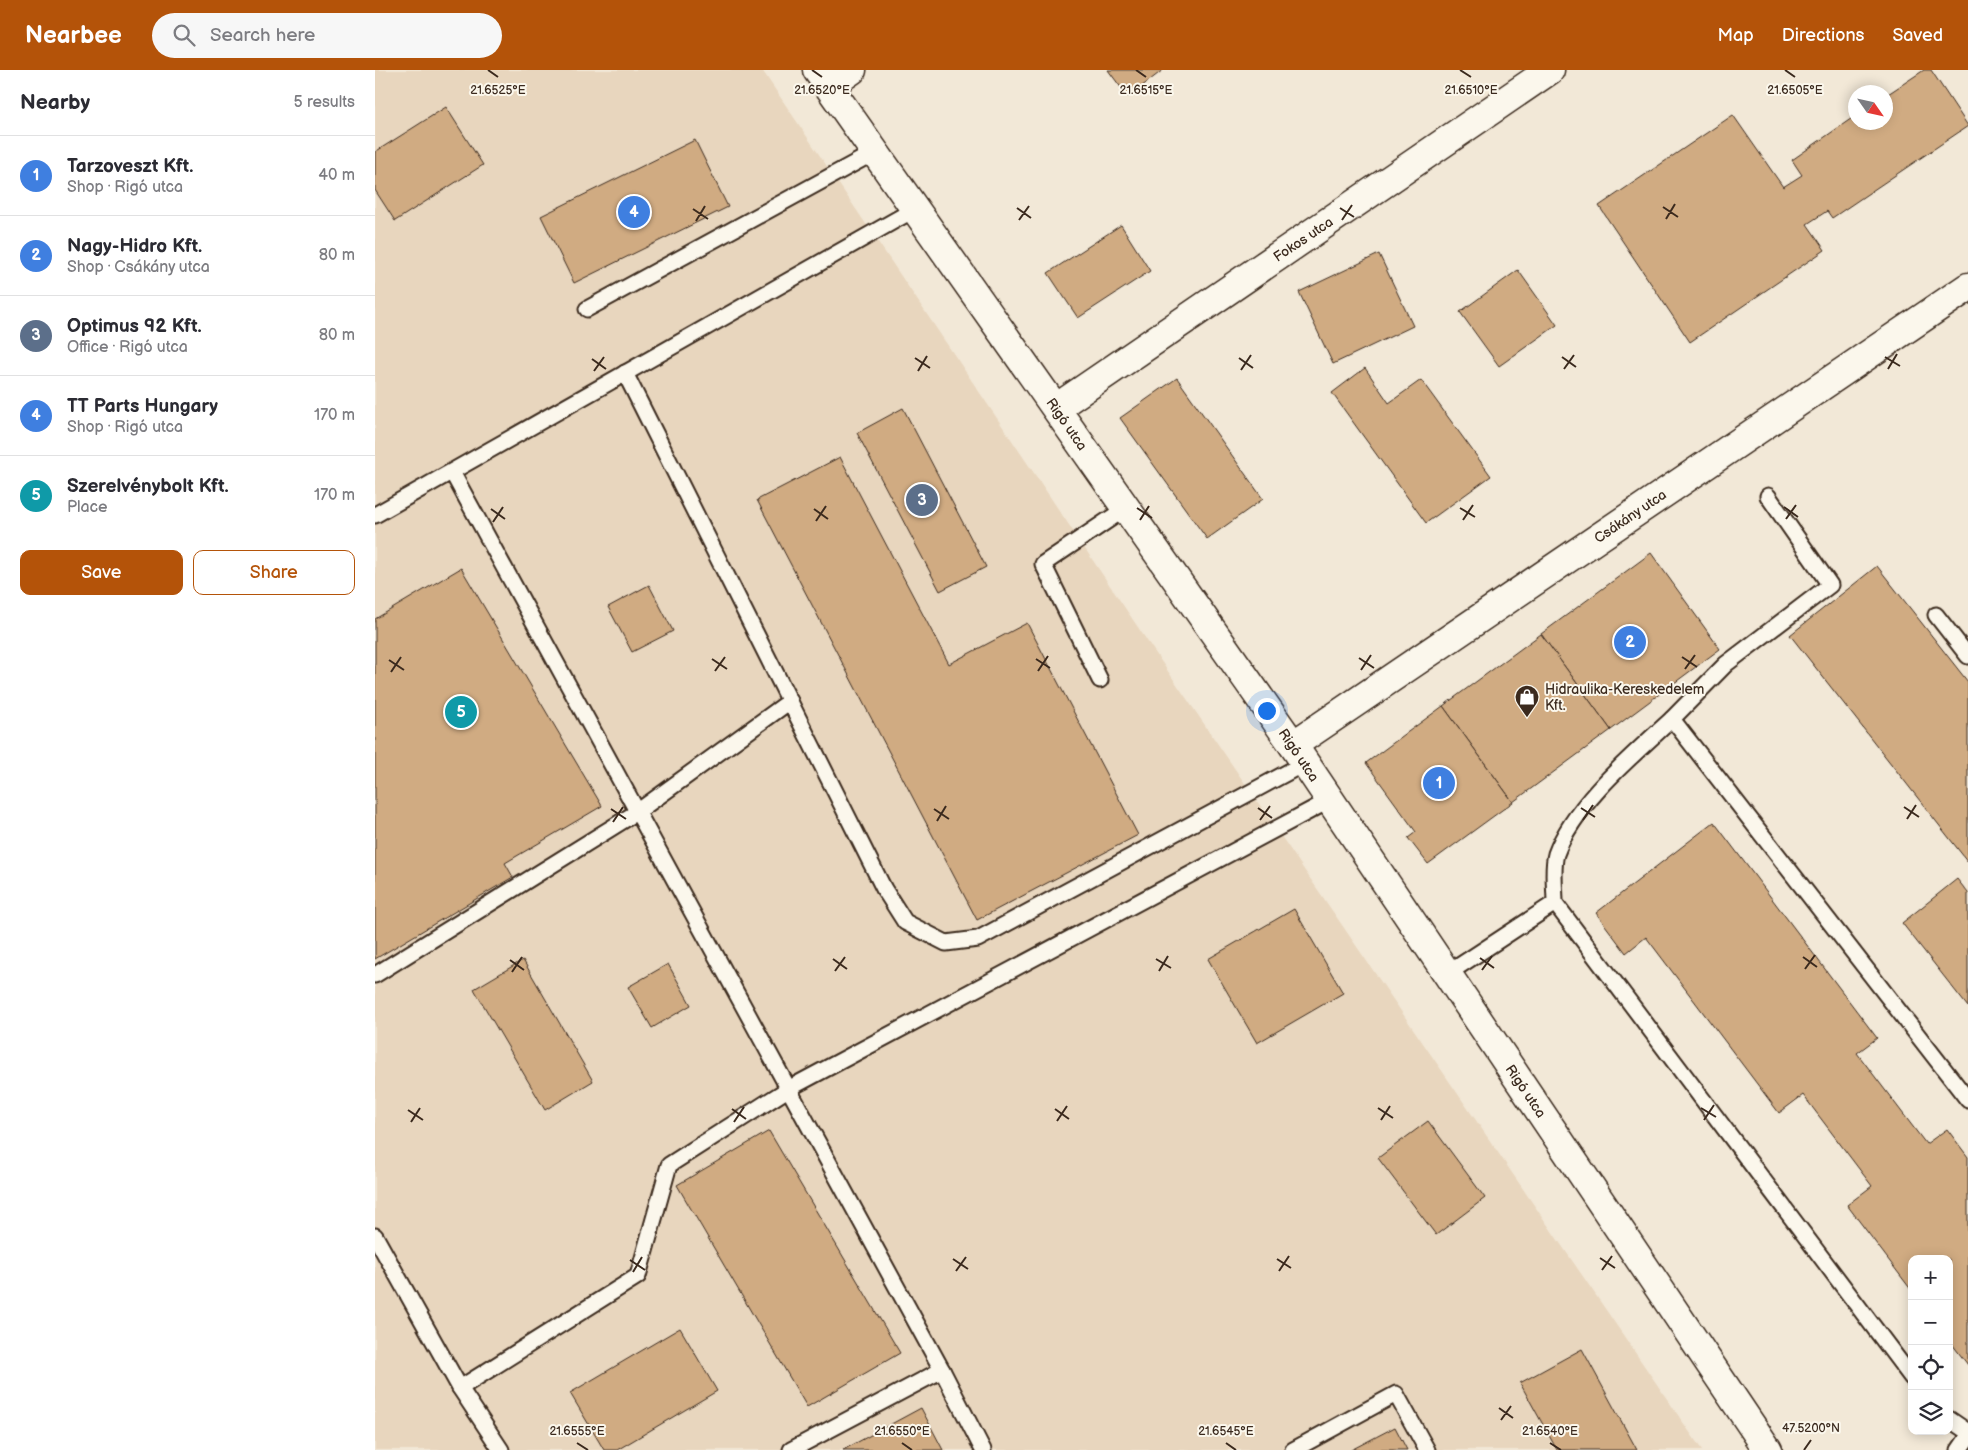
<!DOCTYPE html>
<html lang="en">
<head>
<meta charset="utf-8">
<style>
  body { margin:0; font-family:"Balsamiq Sans",sans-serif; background:#f7f7f7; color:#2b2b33 }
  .controls { position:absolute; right:15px; bottom:15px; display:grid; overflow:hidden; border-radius:10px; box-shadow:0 2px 12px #0003 }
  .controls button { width:45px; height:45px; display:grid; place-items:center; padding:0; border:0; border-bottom:1px solid #e1e1e2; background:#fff; color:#2b2b33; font:25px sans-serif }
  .compass { position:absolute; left:1473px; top:15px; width:45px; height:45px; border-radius:50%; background:#fff; box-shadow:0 2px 12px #0003; rotate:124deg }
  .you { position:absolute; left:891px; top:640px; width:18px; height:18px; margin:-12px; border:4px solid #fff; border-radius:50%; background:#1a73e8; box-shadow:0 0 0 8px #1a73e833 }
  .badge { display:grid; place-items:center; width:32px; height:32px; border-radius:50%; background:#b45309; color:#fff; font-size:16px; font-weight:700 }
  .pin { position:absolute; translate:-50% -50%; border:2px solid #fff; box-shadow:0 1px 5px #0006 }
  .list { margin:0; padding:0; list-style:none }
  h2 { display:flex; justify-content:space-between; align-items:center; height:65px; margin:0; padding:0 20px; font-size:21px }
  h2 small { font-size:16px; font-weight:400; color:#7c7c81 }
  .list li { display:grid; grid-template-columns:32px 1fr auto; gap:15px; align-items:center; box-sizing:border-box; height:80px; padding:0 20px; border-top:1px solid #e1e1e2 }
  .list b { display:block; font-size:19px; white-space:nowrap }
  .list p { margin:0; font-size:16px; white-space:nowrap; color:#7c7c81 }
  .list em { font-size:16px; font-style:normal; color:#7c7c81 }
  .actions { display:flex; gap:10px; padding:15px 20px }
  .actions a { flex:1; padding:11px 0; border:1px solid #b45309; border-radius:10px; text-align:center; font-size:18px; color:#b45309 }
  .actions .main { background:#b45309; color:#fff }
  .icon { flex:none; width:28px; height:28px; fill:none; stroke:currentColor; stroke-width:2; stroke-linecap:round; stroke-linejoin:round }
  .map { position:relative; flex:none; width:1593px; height:1380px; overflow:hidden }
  header { display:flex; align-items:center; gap:30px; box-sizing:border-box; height:70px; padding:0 25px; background:#b45309; color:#fff }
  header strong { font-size:24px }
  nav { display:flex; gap:28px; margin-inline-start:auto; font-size:18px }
  .search { width:350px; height:45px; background:#f7f7f7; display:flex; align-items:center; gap:12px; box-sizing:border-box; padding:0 18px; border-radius:28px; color:#7c7c81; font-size:19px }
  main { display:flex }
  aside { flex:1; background:#fff }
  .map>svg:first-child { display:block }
  .built { fill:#e8d6be }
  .building { fill:#d0ab82; stroke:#3b2a1e }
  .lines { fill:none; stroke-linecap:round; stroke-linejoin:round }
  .service-casing { stroke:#3b2a1e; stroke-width:19 }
  .minor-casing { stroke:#3b2a1e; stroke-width:31 }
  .service { stroke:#fbf7ec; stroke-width:15 }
  .minor { stroke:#fbf7ec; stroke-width:28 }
  .ticks { fill:none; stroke:#3b2a1e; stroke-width:2 }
  .labels { text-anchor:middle; stroke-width:4; stroke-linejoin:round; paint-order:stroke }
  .street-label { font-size:14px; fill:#3b2a1e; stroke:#fbf7ec }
  .poi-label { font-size:14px; fill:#3b2a1e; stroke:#fbf7ec; text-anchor:start }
  .ticks-label { font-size:12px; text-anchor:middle; fill:#3b2a1e; stroke:#fbf7ec; stroke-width:4; stroke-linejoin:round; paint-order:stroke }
</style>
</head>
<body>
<header>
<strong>Nearbee</strong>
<div class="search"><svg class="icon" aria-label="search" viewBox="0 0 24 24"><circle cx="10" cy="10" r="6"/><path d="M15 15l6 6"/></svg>Search here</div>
<nav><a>Map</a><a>Directions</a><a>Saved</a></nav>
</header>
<main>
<aside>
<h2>Nearby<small>5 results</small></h2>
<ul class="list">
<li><span class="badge" style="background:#3f7fe0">1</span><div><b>Tarzoveszt Kft.</b><p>Shop · Rigó utca</p></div><em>40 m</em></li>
<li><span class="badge" style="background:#3f7fe0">2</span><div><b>Nagy-Hidro Kft.</b><p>Shop · Csákány utca</p></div><em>80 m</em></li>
<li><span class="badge" style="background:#5c6f8a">3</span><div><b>Optimus 92 Kft.</b><p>Office · Rigó utca</p></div><em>80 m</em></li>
<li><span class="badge" style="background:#3f7fe0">4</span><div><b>TT Parts Hungary</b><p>Shop · Rigó utca</p></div><em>170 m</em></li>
<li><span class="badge" style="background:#0f9aa8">5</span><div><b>Szerelvénybolt Kft.</b><p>Place</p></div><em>170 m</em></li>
</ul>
<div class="actions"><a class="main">Save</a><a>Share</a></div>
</aside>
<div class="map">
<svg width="1593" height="1380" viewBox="0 0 1593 1380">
  <rect width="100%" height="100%" fill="#f2e8d7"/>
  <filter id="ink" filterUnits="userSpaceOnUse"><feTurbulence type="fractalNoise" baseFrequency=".02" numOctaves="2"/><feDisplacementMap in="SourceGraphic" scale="10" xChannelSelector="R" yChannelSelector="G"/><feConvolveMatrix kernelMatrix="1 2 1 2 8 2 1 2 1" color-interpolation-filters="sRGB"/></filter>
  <g filter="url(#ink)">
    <polygon class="built" points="0,0 387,0 777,578 1327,1380 0,1380"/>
    <g class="building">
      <polygon points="733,0 788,0 753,27"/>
      <polygon points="1549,0 1556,0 1593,56 1457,148 1452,141 1432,154 1450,180 1315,272 1224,136 1358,45 1408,117 1427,105 1417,90 1480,46 1480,52 1510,52 1510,26"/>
      <polygon points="71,37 108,95 20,151 0,120 0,82"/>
      <polygon points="320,70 353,137 199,213 166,146"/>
      <polygon points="746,155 775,201 703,248 673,203"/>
      <polygon points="1004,184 1038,256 958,294 924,222"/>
      <polygon points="1143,200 1182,255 1124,296 1085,242"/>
      <polygon points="990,298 1014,333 1046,310 1116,406 1051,453 957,323"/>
      <polygon points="802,308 888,429 832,469 745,348"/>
      <polygon points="528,338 611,497 565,521 482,363"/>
      <polygon points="465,387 574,594 652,553 763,765 602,850 382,430"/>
      <polygon points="1276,483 1345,579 1236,660 1166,564"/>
      <polygon points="1502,496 1593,612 1593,792 1415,565"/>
      <polygon points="86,498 227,736 130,793 138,807 0,889 0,549"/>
      <polygon points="274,515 298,561 257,582 233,537"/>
      <polygon points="1166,564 1236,660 1138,732 1068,636"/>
      <polygon points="1068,636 1138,732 1053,794 1033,768 1041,762 991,693"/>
      <polygon points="1339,752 1502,968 1482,983 1551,1074 1572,1059 1593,1087 1593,1295 1574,1270 1574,1189 1537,1189 1537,1221 1472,1135 1497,1116 1428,1025 1404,1043 1271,867 1251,883 1221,843"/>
      <polygon points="1582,809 1593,823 1593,937 1527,853"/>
      <polygon points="919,839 968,923 882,973 833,889"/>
      <polygon points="148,890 218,1011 170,1040 99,919"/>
      <polygon points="293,894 316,935 277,958 253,917"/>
      <polygon points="1053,1051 1110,1128 1061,1165 1003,1088"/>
      <polygon points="394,1061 525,1283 432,1337 302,1115"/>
      <polygon points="305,1258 342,1321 242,1380 229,1380 195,1323"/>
      <polygon points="1207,1279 1262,1380 1182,1380 1145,1313"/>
      <polygon points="546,1338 568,1380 468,1380"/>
      <polygon points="1020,1357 1032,1380 976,1380"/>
    </g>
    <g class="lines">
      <defs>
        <g id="service">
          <polyline points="212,239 500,82"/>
          <polyline points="250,303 509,819 530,852 571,873 603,869 930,693"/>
          <polyline points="77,402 567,1300 416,1380"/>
          <polyline points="0,445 540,139"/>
          <polyline points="1561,545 1593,586"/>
          <polyline points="725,610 668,494 751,438"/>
          <polyline points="1297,649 1351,594 1455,515 1393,426"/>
          <polyline points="1072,904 1180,833"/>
          <polyline points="0,905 262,742 415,631"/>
          <polyline points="0,1166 85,1318 126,1380"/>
          <polyline points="567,1300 608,1380"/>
          <path d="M1537,1308L1180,833C1180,819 1177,798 1181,784C1199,734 1258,685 1297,649L1593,1030"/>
          <polyline points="85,1318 263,1206 294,1095 413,1019 955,730"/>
          <polyline points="1574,1349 1593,1362"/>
          <polyline points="918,1380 1021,1324 1052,1380"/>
          <polyline points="1584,1380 1593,1367"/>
        </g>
        <g id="minor">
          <polyline points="442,0 918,675 1393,1380"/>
          <polyline points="454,16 477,0"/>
          <polyline points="681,338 1175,0"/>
          <polyline points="918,675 1593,217"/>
        </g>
      </defs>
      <use href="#service" class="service-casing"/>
      <use href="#minor" class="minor-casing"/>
      <use href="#service" class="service"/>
      <use href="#minor" class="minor"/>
    </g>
  </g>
  <path class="ticks" d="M113,0L123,7M437,0L447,7M761,0L771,7M1085,0L1096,7M1410,0L1420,7M1288,137L1303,147M642,138L656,148M965,138L979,147M318,139L333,149M1291,149L1300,134M644,150L654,136M967,150L977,135M321,151L330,136M1187,287L1201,297M1510,287L1525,296M540,288L555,298M864,288L878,298M217,289L231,299M1189,299L1199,285M1513,299L1522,284M866,300L876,285M219,301L229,287M543,301L552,286M1409,437L1423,447M762,438L777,448M1085,438L1100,447M116,439L130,449M439,439L453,449M1411,449L1421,435M765,450L774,436M1088,450L1098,435M441,451L451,436M118,452L128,437M1307,587L1322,597M984,588L999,598M337,589L352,599M661,589L675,598M14,590L29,600M1310,599L1320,585M986,600L996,585M340,601L350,587M663,601L673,586M16,602L26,587M1529,737L1544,747M883,738L897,748M1206,738L1220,747M236,739L251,749M559,739L574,749M1532,749L1541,735M885,750L895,736M1208,750L1218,735M562,751L571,736M238,752L248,737M1428,887L1442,897M1105,888L1119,898M458,889L472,899M781,889L796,898M135,890L149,900M1430,899L1440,885M1107,900L1117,886M460,901L470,887M784,901L793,886M137,902L147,887M1003,1038L1018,1048M1326,1038L1341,1047M357,1039L371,1049M680,1039L694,1049M33,1040L48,1050M1006,1050L1015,1036M1329,1050L1339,1035M682,1051L692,1036M36,1052L45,1038M359,1052L369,1037M1225,1188L1240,1198M578,1189L593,1199M902,1189L916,1198M255,1190L270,1200M1227,1200L1237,1186M581,1201L591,1187M904,1201L914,1186M258,1202L267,1187M1124,1338L1138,1348M1126,1350L1136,1336M202,1373L213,1380M527,1373L537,1380M851,1373L861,1380M1175,1373L1186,1380M1429,1380L1436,1370"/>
  <defs>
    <symbol id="shop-pin" viewBox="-11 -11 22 30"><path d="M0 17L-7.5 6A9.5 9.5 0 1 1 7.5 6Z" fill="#3b2a1e" stroke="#fbf7ec"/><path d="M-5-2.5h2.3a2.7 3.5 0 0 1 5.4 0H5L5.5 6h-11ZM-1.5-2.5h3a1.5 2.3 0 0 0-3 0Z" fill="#fff"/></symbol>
  </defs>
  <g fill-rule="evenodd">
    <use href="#shop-pin" x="1138" y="613" width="28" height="38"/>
  </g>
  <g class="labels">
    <g class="street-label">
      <text transform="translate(928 169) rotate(-34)" y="5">Fokos utca</text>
      <text transform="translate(692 354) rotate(55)" y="5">Rigó utca</text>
      <text transform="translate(1255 446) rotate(-34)" y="5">Csákány utca</text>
      <text transform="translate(924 685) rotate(56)" y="5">Rigó utca</text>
      <text transform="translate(1151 1021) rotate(56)" y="5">Rigó utca</text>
    </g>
    <g class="poi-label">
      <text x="1170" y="624">Hidraulika-Kereskedelem<tspan x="1170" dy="16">Kft.</tspan></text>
    </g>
  </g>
  <g class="ticks-label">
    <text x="123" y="24">21.6525°E</text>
    <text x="447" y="24">21.6520°E</text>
    <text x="771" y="24">21.6515°E</text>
    <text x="1096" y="24">21.6510°E</text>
    <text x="1420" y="24">21.6505°E</text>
    <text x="1436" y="1362">47.5200°N</text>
    <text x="202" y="1365">21.6555°E</text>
    <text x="527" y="1365">21.6550°E</text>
    <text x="851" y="1365">21.6545°E</text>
    <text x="1175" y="1365">21.6540°E</text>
  </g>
</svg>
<div class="controls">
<button>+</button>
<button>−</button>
<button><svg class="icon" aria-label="locate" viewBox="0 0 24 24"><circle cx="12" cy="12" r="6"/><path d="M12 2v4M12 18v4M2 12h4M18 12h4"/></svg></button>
<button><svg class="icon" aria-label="layers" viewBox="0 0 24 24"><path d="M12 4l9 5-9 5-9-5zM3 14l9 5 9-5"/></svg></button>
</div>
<svg class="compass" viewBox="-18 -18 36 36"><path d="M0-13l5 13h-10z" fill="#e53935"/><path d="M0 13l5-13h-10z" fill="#7c7c81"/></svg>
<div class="you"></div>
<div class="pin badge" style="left:1064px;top:713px;background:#3f7fe0">1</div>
<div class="pin badge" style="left:1255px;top:572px;background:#3f7fe0">2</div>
<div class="pin badge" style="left:547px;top:430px;background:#5c6f8a">3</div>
<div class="pin badge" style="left:259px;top:142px;background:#3f7fe0">4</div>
<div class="pin badge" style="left:86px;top:642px;background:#0f9aa8">5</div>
</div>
</main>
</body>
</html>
